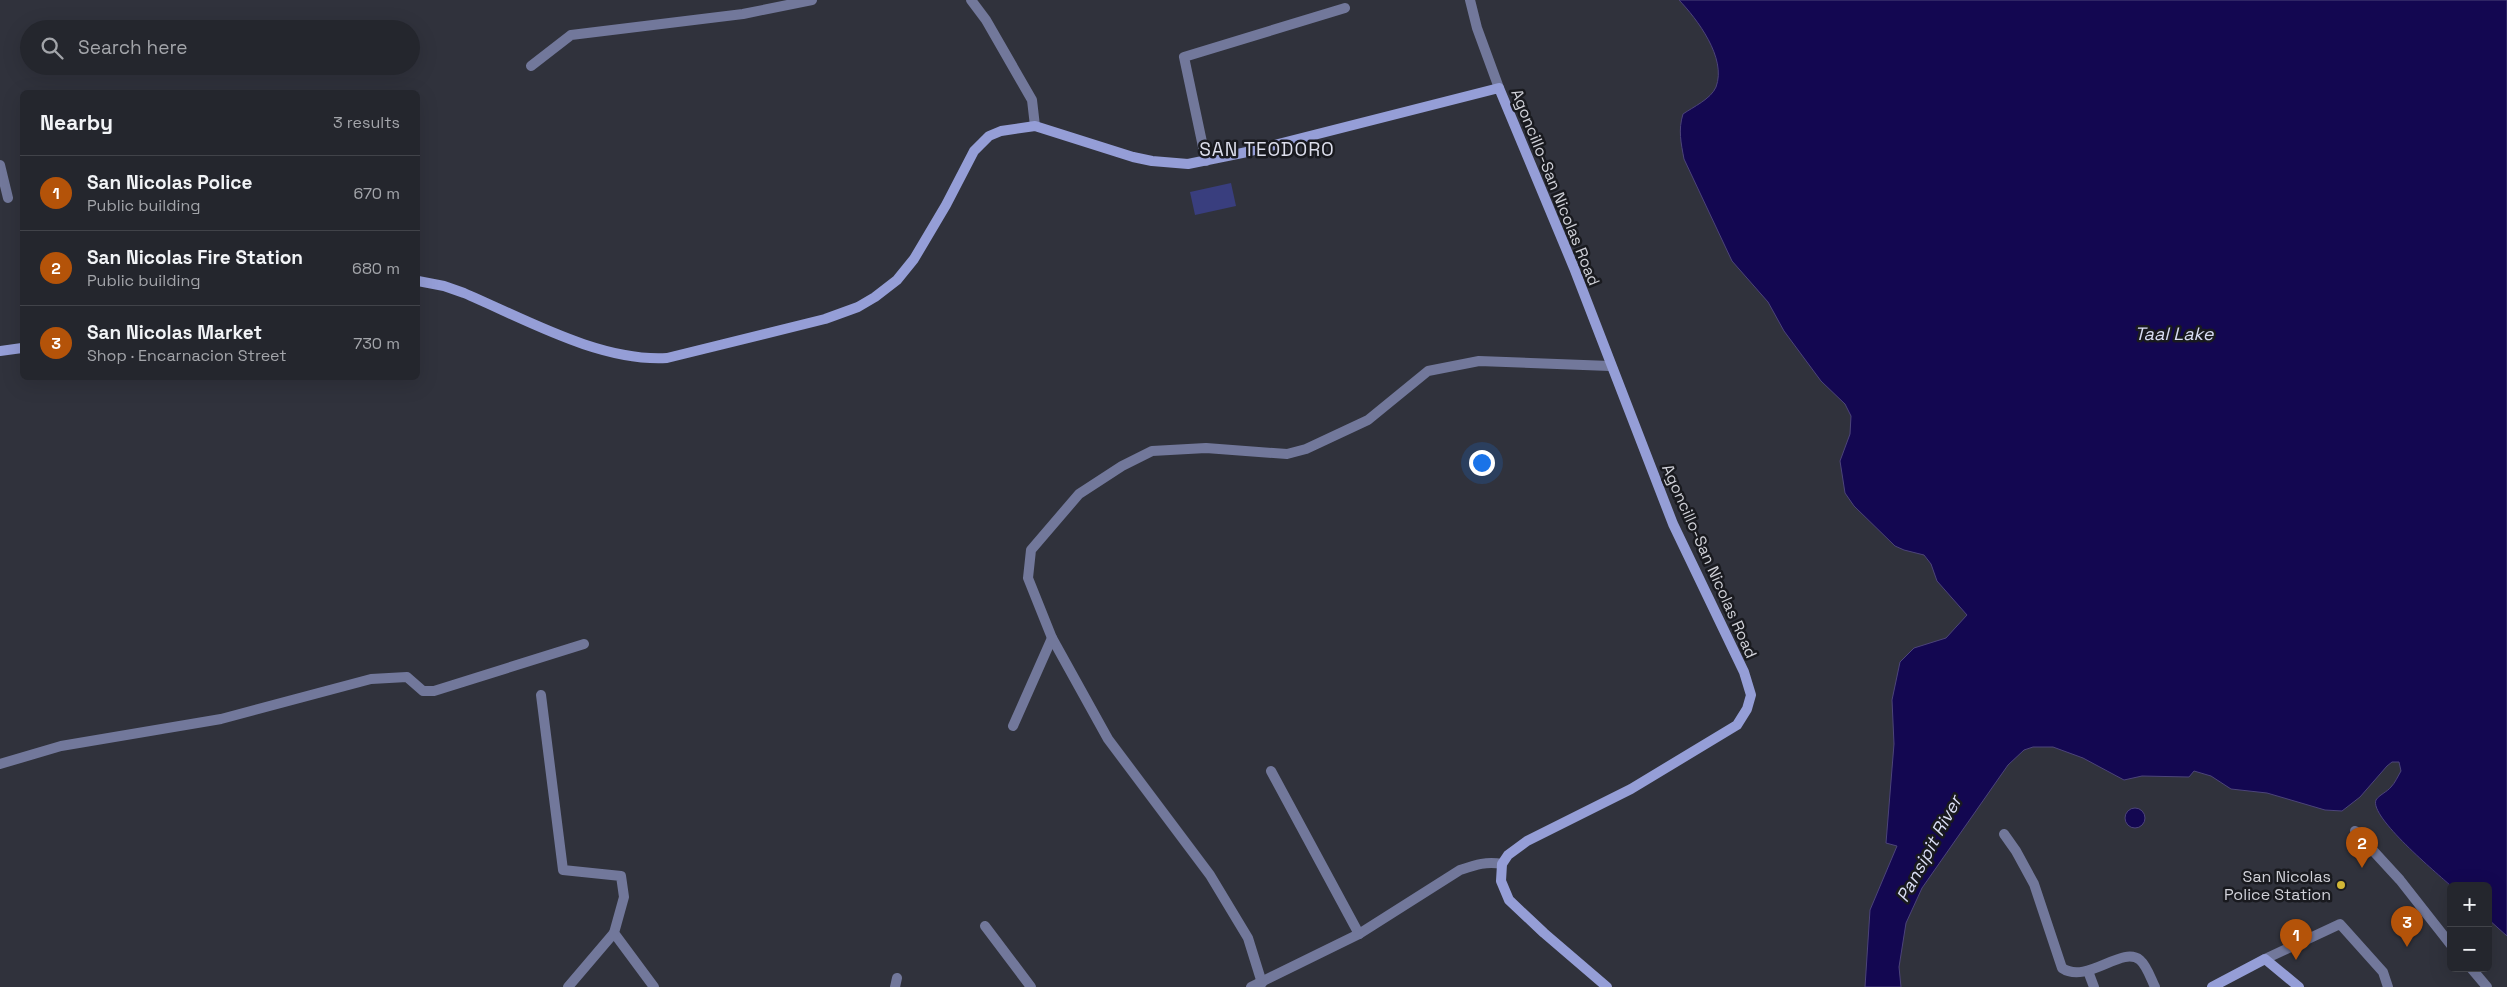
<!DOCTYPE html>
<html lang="en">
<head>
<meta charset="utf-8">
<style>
  body { margin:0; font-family:"Space Grotesk",sans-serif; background:#303239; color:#f1f3f6 }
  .controls { position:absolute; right:15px; bottom:15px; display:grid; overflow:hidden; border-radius:8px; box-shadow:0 5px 20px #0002 }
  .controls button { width:45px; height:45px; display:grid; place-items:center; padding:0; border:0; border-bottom:1px solid #414349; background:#24262d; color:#f1f3f6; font:25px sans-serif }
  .you { position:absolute; left:1481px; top:462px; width:18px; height:18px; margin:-12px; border:4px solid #fff; border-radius:50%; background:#1a73e8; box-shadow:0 0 0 8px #1a73e833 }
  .badge { display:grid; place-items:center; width:32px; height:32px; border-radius:50%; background:#b45309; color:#fff; font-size:16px; font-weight:700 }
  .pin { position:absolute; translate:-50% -41px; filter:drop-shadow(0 1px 2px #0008) }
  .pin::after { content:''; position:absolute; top:26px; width:18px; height:15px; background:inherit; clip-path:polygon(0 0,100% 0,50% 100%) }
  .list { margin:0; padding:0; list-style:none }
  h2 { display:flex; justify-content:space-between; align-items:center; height:65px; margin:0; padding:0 20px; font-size:21px }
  h2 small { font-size:16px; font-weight:400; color:#a3a5aa }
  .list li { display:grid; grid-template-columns:32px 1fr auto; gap:15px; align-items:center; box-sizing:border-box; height:75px; padding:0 20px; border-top:1px solid #414349 }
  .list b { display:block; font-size:19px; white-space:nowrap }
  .list p { margin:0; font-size:16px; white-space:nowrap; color:#a3a5aa }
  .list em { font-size:16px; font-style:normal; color:#a3a5aa }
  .icon { flex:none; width:28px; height:28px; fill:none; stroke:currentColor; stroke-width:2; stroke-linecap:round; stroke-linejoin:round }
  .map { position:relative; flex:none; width:2507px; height:987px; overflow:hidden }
  .search { position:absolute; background:#24262d; box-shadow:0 5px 20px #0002; left:20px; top:20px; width:400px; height:55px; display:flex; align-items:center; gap:12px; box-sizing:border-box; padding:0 18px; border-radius:28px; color:#a3a5aa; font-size:19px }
  .panel { position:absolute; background:#24262d; box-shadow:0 5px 20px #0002; left:20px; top:90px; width:400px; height:290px; border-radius:8px }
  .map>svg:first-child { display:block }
  .park { fill:#393e7e }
  .water { fill:#130751; stroke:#4c447a }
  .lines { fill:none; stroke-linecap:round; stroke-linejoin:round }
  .minor { stroke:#72789b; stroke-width:10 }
  .tertiary { stroke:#72789b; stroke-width:10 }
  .secondary { stroke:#959ed7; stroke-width:10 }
  .poi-dot { fill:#d2b736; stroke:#191a1f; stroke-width:2 }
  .labels { text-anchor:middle; stroke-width:5; stroke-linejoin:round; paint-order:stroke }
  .street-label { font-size:16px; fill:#d0d1d8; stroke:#191a1f }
  .poi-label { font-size:16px; fill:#d0d1d8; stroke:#191a1f; text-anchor:end }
  .water-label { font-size:18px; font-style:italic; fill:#d8dcf2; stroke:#191a1f }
  .quarter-label { font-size:19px; letter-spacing:1px; fill:#dddfec; stroke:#191a1f }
</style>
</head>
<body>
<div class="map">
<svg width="2507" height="987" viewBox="0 0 2507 987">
  <rect width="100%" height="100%" fill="#30323c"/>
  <polygon class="park" points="1231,183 1236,206 1195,215 1190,192"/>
  <g class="water">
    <path d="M1679,0H2507V936L2488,919V886H2451C2438,874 2369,817 2376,800C2379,795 2387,792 2391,787C2395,783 2398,776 2401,771L2399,762H2392L2387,766L2360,797L2342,811L2325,810L2267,793L2231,789L2211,776L2194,771L2189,777L2142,776L2124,780L2083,758L2053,747H2033L2024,750L2008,765L1922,888L1906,923L1899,967L1901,987H1865L1870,910L1897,846L1886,843L1894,744L1892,700L1900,662L1914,648L1946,638L1967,615L1937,581L1931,564L1924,555L1904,550L1895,546L1854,506L1845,493L1840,461L1850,434L1851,416L1845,404L1821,381L1784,331L1768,302L1732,261L1684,159C1681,143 1678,130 1683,114C1693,107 1711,99 1716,87C1727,58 1697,19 1679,0Z"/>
    <circle cx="2135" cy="818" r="10"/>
  </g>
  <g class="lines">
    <g class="minor">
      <polyline points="971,0 986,20 1032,100 1035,126"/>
      <polyline points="531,66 571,35 743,14 812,0"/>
      <polyline points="1206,161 1184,57 1345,8"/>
      <polyline points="0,165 8,198"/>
      <polyline points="541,695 563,870 621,876 624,897 614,933 654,987"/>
      <polyline points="1013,726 1052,638"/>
      <polyline points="0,764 61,746 221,719 371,679 407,677 423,691 434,691 584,644"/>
      <polyline points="1271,771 1359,934"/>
      <polyline points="2355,831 2400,880 2451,945"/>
      <path d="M2004,834L2016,851L2034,884L2062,968C2087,985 2122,945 2140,960C2147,966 2151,979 2155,987"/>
      <polyline points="985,926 1031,987"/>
      <polyline points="2265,959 2340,924 2383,972 2388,987"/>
      <polyline points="2471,968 2487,987"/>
      <polyline points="2088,971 2094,987"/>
      <polyline points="1262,983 1248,938 1210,875 1108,739 1052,638 1028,578 1031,550 1079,494 1122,466 1152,451 1206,448 1287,454 1306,449 1368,420 1428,371 1479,361 1610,366"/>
      <polyline points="568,987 614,933"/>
      <polyline points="895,987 897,978"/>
      <path d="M1251,987L1359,934L1460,870C1475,865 1486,861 1502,864"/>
    </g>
    <polyline class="tertiary" points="1470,0 1477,28 1499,88"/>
    <g class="secondary">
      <path d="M418,281L444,286L464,293C525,319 600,362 667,358L825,319L858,307L875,297L897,280L914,259L946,205L974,151L989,136L1001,131L1035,126L1133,157L1152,161L1188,164L1247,152L1499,88L1574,268L1673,524L1744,672L1751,695L1747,709L1737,725L1631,789L1527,841L1508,855L1502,864L1501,881L1509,900L1544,933L1607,987"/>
      <polyline points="0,351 22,348"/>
      <polyline points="2212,987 2265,959 2299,987"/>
    </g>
  </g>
  <circle class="poi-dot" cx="2341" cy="885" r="5"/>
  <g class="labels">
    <g class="street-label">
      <text transform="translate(1556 187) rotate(68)" y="6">Agoncillo-San Nicolas Road</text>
      <text transform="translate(1710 561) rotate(66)" y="6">Agoncillo-San Nicolas Road</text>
    </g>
    <g class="poi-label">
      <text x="2331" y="882">San Nicolas<tspan x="2331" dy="18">Police Station</tspan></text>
    </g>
    <g class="water-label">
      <text x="2174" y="340">Taal Lake</text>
      <text transform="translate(1929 849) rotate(-62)" y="6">Pansipit River</text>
    </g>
    <g class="quarter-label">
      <text x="1267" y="156">SAN TEODORO</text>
    </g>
  </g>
</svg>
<div class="controls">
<button>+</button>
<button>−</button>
</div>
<div class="you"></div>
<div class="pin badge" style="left:2296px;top:960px">1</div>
<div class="pin badge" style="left:2362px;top:868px">2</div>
<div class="pin badge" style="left:2407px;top:947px">3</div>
<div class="search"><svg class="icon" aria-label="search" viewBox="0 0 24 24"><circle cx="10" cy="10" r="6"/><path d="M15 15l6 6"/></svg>Search here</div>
<section class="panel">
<h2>Nearby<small>3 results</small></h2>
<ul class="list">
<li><span class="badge">1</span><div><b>San Nicolas Police</b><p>Public building</p></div><em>670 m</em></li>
<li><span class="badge">2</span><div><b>San Nicolas Fire Station</b><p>Public building</p></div><em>680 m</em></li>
<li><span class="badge">3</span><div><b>San Nicolas Market</b><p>Shop · Encarnacion Street</p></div><em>730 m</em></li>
</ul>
</section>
</div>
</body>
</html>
